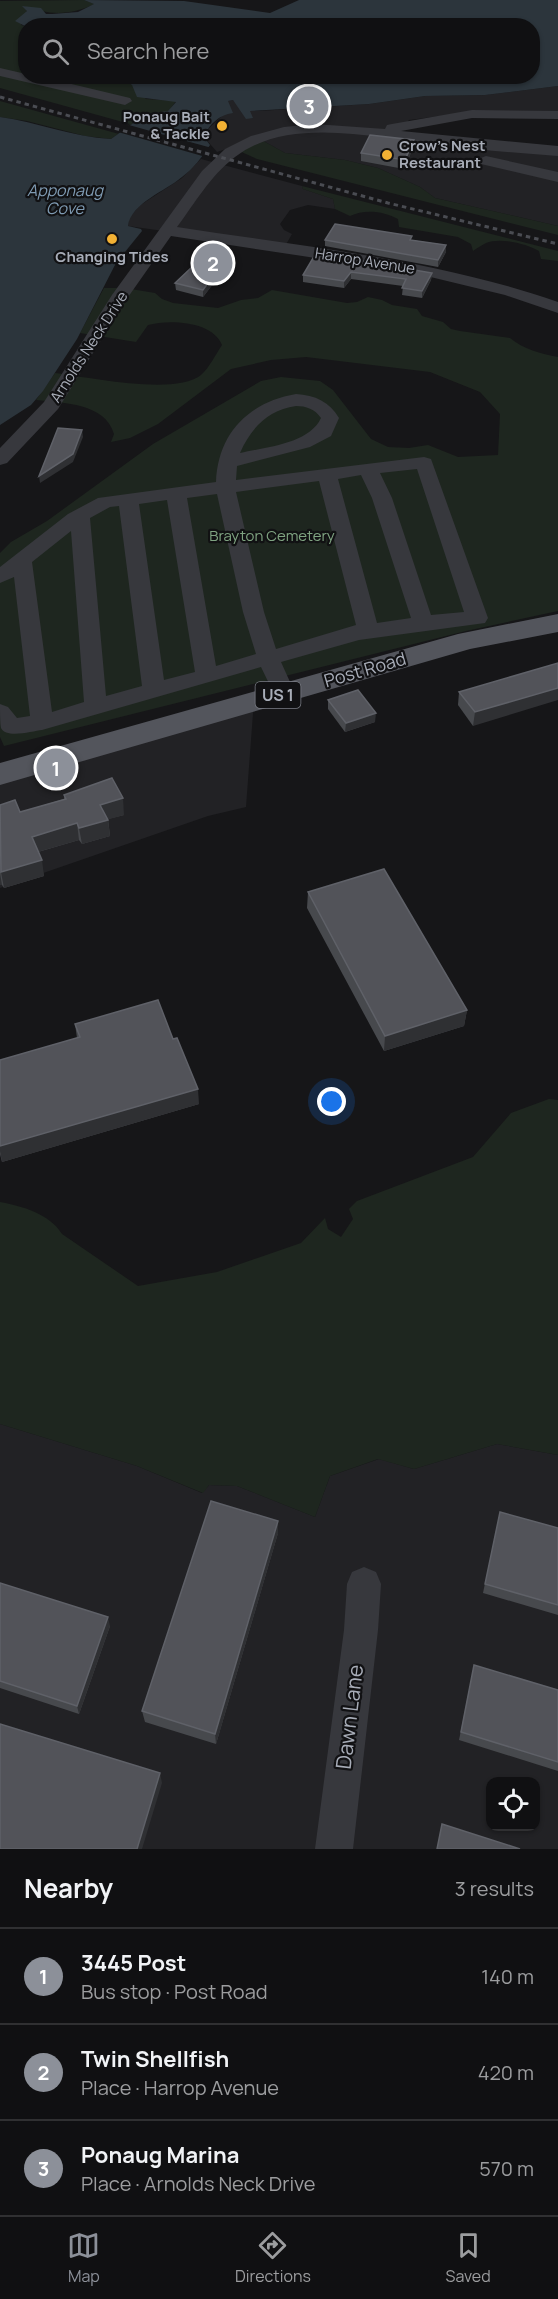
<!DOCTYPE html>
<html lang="en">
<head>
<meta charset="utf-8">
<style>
  body { margin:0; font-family:Manrope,sans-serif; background:#19191b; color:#f1f3f6 }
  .controls { position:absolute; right:18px; bottom:18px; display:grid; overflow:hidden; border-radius:12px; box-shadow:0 2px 4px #0004 }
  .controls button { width:54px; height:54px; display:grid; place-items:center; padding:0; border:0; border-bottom:2px solid #303032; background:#101012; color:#f1f3f6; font:30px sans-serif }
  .you { position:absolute; left:332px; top:1102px; width:21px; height:21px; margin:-15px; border:4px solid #fff; border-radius:50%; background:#1a73e8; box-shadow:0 0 0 9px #1a73e833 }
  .badge { display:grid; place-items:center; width:39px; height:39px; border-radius:50%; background:#8c9099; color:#fff; font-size:20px; font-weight:700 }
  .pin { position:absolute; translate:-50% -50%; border:3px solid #fff; box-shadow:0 2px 6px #0006 }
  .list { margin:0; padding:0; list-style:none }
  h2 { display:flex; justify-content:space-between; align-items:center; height:78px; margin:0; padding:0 24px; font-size:26px }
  h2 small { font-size:20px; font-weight:400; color:#9c9d9f }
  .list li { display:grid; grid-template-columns:39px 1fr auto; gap:18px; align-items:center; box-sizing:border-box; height:96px; padding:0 24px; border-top:2px solid #303032 }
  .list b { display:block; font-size:22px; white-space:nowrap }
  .list p { margin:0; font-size:20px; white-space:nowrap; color:#9c9d9f }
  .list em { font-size:20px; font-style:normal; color:#9c9d9f }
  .icon { flex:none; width:33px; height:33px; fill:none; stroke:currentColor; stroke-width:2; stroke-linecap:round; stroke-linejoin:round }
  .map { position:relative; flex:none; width:558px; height:1849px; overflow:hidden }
  .search { position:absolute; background:#101012; box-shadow:0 2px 4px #0004; left:18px; right:18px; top:18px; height:66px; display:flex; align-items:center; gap:15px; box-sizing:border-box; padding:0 21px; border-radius:24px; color:#9c9d9f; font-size:22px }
  .sheet { height:366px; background:#101012 }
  nav { display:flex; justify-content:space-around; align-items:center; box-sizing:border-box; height:84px; border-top:2px solid #303032; background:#101012; font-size:16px; color:#9c9d9f }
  nav a { display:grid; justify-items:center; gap:3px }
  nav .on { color:#8c9099 }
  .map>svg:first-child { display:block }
  .built { fill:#222225; fill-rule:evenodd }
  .green { fill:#1e261f }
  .water { fill:#2c353c }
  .pier { fill:#161618 }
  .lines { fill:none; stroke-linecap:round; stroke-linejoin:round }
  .minor { fill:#37383d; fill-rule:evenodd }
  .major { fill:#53555c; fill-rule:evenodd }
  .rail { stroke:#4a4c52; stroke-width:3; stroke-dasharray:4.5 4; stroke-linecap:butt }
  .wall { fill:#47494d }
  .shaded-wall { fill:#2f3033 }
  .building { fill:#525359; stroke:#5f6168; stroke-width:1.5 }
  .poi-dot { fill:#f2b134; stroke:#111113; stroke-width:2 }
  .labels { text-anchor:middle; stroke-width:4.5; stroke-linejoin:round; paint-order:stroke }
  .far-poi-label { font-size:15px; font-weight:bold; fill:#a8adb8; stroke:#111113; text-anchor:end }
  .far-street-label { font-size:15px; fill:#a8adb8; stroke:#111113 }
  .far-park-label { font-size:15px; fill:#7fa381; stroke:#111113 }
  .far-water-label { font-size:16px; font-style:italic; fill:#7f9bb3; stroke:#111113 }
  .shield { fill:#111113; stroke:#7b7e86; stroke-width:1.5 }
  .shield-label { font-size:16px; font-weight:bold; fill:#a8adb8 }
  .street-label { font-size:18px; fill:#a8adb8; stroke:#111113 }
  .near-street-label { font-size:21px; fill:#a8adb8; stroke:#111113 }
</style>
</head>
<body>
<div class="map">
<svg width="558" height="1849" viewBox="0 0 558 1849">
  <rect width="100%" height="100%" fill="#161618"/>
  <g class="built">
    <polygon points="558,86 558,115 472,112 409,120 399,134 558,150 558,226 435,198 420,187 378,168 345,160 285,153 258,138 217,152 204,137 207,130 223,115 228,101 233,100 249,111 259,111 369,104 425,96 485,95"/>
    <polygon points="201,159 302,186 303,189 333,199 335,209 308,205 290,210 280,224 284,230 292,234 284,248 128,226 129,218 139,206 182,178"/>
    <polygon points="254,700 246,807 208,816 0,888 0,772"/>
    <path d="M0,1424L137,1466L202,1493L209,1485L237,1486L315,1517L330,1476L379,1459L414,1469L497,1444L558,1455V1849H0ZM490,1782H536V1826H490Z"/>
  </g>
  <g class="green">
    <path d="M84,0L95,4C68,16 50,15 23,6L27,10L21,25L25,26L26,76L118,77L132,85L146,99L176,101L168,112L146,114L111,139L85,136L27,121L0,117V101L119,134L130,124L0,88V1Z"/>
    <polygon points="258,138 285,153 345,160 378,168 420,187 435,198 558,226 558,235 257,159 237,150"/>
    <path d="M302,186L558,251V261L541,259L539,251C527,244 500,237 486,243C482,245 477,248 473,251L471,244L458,237L399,227L398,219C384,211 364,209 350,216L335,209L333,199L303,189Z"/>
    <path d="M104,288H125L155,293L162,299L173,303L218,308L241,300L258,298L272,290L347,303L357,302L368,297L382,300L392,305L417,309L422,316L443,322L451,329L460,331L510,338C523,349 541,354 558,357V611L466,631L4,746L0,737V553L11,542L47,521L153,444L261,381L281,377L320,381L333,390L371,439L388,447L409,448L428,445L458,457L498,455L500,414L480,392L430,372L306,357L271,360L231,369L158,424L130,438L111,442L114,434C105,403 64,403 36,400L55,373C88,377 175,396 201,375C209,368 216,354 222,345C213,321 169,319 148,325L136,342L80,333Z"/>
    <path d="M549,1099L558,1100V1455L497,1444L414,1469L378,1459L330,1476L315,1517L237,1486L209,1485L203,1493L137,1466L0,1424V1202C22,1206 50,1214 62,1234L138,1286L217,1272L301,1243L325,1218L328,1229L341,1237L353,1219L349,1209L357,1201L473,1157L511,1113Z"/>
  </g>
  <path class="water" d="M84,0L184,1L270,13L299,0H558V86L485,95L425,96L369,104L250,111L253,118L246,119L233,100L228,101L233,113C219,115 209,124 204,137L210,145C202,157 194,168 182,177C166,191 131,203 128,226L141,229L142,231L116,263L77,339L43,391L31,405L0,425V117C37,122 73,137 111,139L146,114L168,111L176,102L137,97L132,85L118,77L532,76V26H25L15,21L27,11L22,6L41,8L46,14H52L78,12L94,4Z"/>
  <polygon class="pier" points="129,125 168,136 212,148 206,157 118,132"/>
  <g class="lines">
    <g class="minor">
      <polygon points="0,68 26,74 26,76 38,76 130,98 132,101 125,105 0,76"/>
      <path d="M472,110L558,111V119L472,118L401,131L558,146V156C518,153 479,150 439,145C377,138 289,115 235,157C210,176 195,203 177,227C306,247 434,259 558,302V313L505,295L414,273L171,236L126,300L58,409L7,463L0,465V448L44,402L112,295L202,171L225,149L251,136L284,127L314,124L385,129L387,125L392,124Z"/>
      <polygon points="486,156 558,172 558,182 481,164 478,161 481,158"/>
      <path d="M296,394C315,395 330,402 339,418L331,436L310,447L237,466L236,480L424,457L431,459L488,618L485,623L359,640L281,662L295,693L292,698L284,700L276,698L261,667L42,730C33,731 6,739 1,728C0,723 0,711 0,704L8,707L17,718L30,716L14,577L0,583V567L68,514L98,498L216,482C218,433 249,402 296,394ZM296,406C306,406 315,409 321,418C309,444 266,447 240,453C251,428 268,410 296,406ZM417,469L464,612L431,615L392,498L380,473ZM361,475L372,498L411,618L377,623L338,479ZM319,481L356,625L276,649L264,612L236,492ZM217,494L243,612L256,654L216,666L187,498ZM167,500L195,672L164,680L139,504ZM119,506L142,686L106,696L90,518L110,507ZM71,531L84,702L52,712L32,562Z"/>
      <polygon points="364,1567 376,1572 381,1584 378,1630 353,1849 315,1849 344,1630 347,1584 352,1572"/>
    </g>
    <polygon class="major" points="558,614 558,632 470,649 0,785 0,763 458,634"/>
    <polyline class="rail" points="0,97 388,203 558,244"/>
  </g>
  <g class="wall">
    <polygon points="413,148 404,169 361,161 361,153"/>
    <polygon points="325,240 412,240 446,245 446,252 438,267 325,246"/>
    <polygon points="316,253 432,273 431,280 422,298 402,295 403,286 351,279 344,288 303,282 303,275"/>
    <polygon points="229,255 230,262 203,297 176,290 175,283"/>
    <polygon points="558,663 473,726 458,705 459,692"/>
    <polygon points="328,700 375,722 345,732 328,709"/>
    <polygon points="64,795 124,815 108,819 110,836 82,844 79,840 38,852 44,876 4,888 2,885 0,885 0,805 20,812 64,799"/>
    <polygon points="308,892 467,1010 464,1026 384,1051 307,908"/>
    <polygon points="75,1024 199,1104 2,1162 0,1154 0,1060 77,1038"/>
    <polygon points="500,1512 558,1528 558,1615 483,1593"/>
    <polygon points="278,1533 216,1744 145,1722 142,1711"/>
    <polygon points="0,1583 110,1626 79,1714 0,1688"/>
    <polygon points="474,1665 558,1690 558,1771 459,1740"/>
  </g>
  <g class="shaded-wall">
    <polygon points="414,140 413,148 404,169 405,160"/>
    <polygon points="446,245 446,252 438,267 438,260"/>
    <polygon points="229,255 230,262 203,297 203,290"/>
    <polygon points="351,272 351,279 344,288 344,281"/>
    <polygon points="432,273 431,280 422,298 422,291"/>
    <polygon points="82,430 83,437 73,462 40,483 39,476"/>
    <polygon points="558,688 558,700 473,726 475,712"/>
    <polygon points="376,713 375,722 345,732 346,723"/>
    <polygon points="123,798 124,815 102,821 100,805"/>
    <polygon points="108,820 110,836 82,844 79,828"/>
    <polygon points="77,823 79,840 34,853 32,837"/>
    <polygon points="42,860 44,876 4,888 1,872"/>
    <polygon points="0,873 2,885 0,885"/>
    <polygon points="467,1010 464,1026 384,1051 385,1036"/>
    <polygon points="198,1089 199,1104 2,1162 0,1151 0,1146"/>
    <polygon points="278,1521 278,1533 216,1744 215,1734"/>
    <polygon points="108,1617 110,1626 79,1714 77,1706"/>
    <polygon points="160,1773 162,1783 142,1849 137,1849"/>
  </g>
  <g class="building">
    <polygon points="370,135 414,140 405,160 361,153"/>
    <polygon points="335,224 412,236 410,240 446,245 438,260 325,240"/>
    <polygon points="209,251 229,255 203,290 175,283"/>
    <polygon points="316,253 432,273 422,291 402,288 406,279 351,272 344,281 303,275"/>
    <polygon points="58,428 82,430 73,454 39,476"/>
    <polygon points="558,663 558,688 475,712 459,692"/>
    <polygon points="358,690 376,713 346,723 328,700"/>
    <polygon points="112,778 123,798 100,805 108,820 79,828 77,823 32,837 42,860 1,872 0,805 15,800 20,812 66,799 64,795"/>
    <polygon points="384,869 467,1010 385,1036 308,892"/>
    <polygon points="158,1000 173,1039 177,1038 198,1089 0,1146 0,1060 80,1037 75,1024"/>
    <polygon points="211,1501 278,1521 215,1734 142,1711"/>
    <polygon points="500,1512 558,1528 558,1605 485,1584"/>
    <polygon points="0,1583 108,1617 77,1706 0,1681"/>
    <polygon points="474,1665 558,1690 558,1762 461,1732"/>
    <polygon points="0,1724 160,1773 137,1849 0,1849"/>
    <polygon points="442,1824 520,1849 437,1849"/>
  </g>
  <g class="poi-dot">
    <circle cx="222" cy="126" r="6"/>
    <circle cx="387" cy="155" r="6"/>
    <circle cx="112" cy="239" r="6"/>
  </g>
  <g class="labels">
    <g class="far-poi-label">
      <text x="210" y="122">Ponaug Bait<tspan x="210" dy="17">&amp; Tackle</tspan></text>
      <text x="399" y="151" text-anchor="start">Crow's Nest<tspan x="399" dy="17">Restaurant</tspan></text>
      <text x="112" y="262" text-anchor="middle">Changing Tides</text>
    </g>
    <g class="far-street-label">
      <text transform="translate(365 261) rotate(9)" y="5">Harrop Avenue</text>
      <text transform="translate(89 347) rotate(-57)" y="5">Arnolds Neck Drive</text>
    </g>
    <g class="far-park-label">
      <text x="272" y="541">Brayton Cemetery</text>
    </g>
    <g class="far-water-label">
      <text x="65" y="196">Apponaug<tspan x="65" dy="18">Cove</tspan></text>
    </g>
    <rect class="shield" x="255.5" y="682" width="45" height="26" rx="4.5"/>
    <g class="shield-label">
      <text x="278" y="701">US 1</text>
    </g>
    <g class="street-label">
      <text transform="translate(365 670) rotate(-16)" y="6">Post Road</text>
    </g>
    <g class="near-street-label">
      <text transform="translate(350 1717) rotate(-83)" y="7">Dawn Lane</text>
    </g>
  </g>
</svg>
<div class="controls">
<button><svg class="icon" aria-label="locate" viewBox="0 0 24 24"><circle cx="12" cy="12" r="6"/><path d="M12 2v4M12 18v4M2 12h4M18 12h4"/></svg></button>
</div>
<div class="you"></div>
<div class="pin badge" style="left:56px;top:768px">1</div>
<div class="pin badge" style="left:213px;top:263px">2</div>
<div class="pin badge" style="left:309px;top:106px">3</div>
<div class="search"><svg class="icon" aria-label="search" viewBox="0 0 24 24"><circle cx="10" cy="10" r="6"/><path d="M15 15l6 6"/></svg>Search here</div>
</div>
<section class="sheet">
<h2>Nearby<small>3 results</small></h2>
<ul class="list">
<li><span class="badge">1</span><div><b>3445 Post</b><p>Bus stop · Post Road</p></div><em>140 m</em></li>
<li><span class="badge">2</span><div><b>Twin Shellfish</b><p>Place · Harrop Avenue</p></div><em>420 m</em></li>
<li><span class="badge">3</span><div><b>Ponaug Marina</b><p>Place · Arnolds Neck Drive</p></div><em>570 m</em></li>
</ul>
</section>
<nav>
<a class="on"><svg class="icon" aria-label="map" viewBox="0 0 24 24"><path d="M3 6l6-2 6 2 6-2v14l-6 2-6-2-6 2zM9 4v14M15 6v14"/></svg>Map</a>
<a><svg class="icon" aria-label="directions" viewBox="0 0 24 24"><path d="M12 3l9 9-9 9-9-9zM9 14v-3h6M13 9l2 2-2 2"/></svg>Directions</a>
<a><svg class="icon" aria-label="saved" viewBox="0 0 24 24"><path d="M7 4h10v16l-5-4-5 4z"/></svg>Saved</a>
</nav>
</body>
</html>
